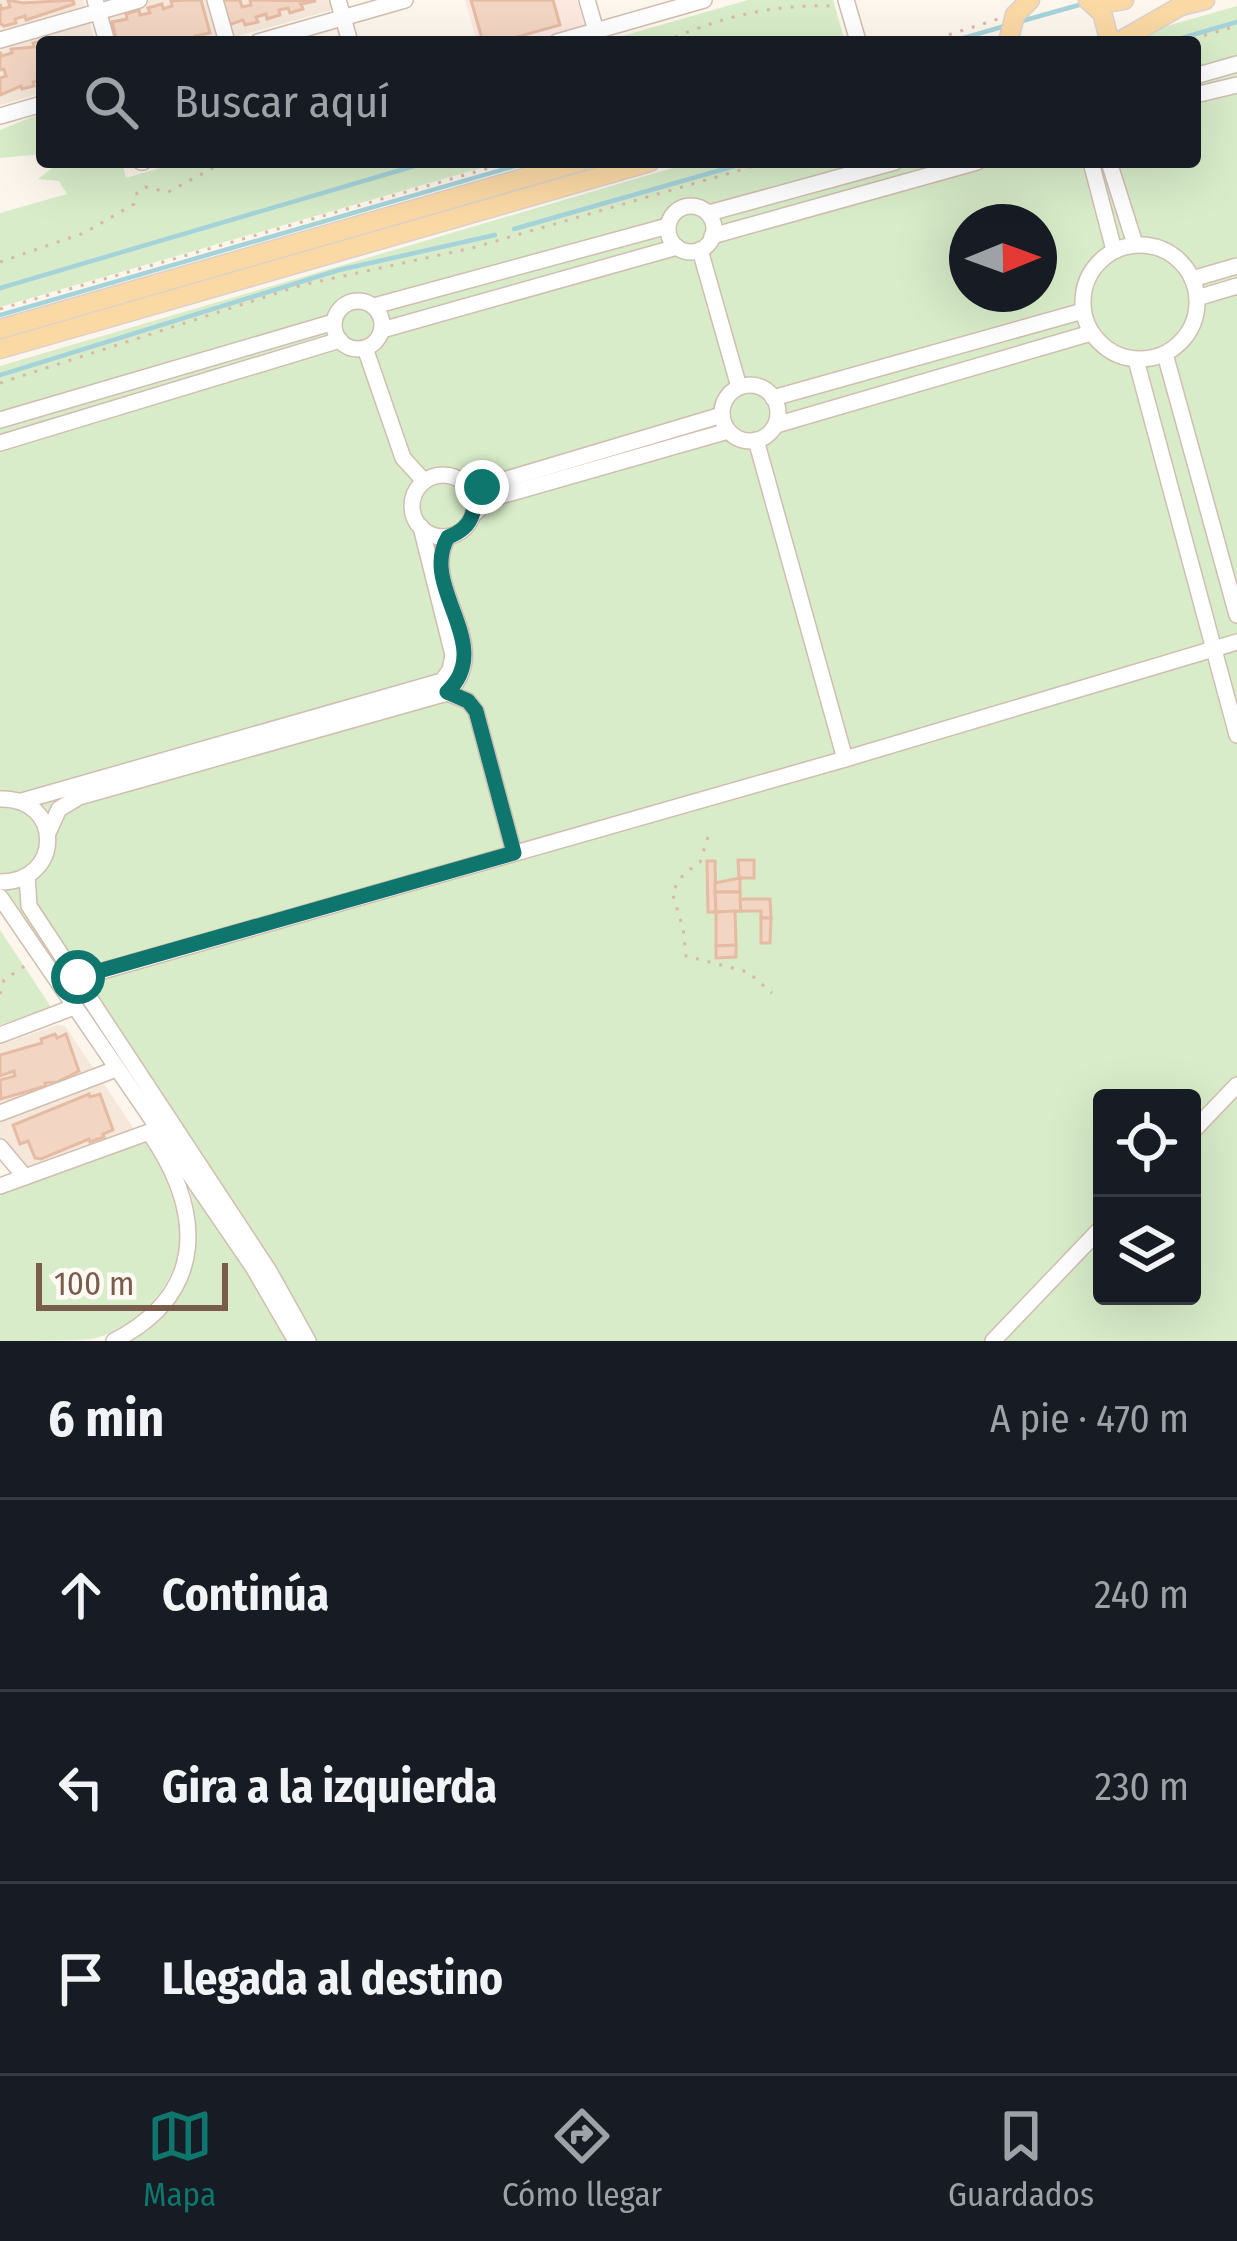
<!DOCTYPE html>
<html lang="es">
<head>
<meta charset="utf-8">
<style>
  body { margin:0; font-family:"Fira Sans Condensed",sans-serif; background:#242831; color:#f1f3f6 }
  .controls { position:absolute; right:36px; bottom:36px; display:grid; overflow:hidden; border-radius:12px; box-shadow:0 12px 48px #0002 }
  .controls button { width:108px; height:108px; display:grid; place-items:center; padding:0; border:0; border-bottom:3px solid #363941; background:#171b24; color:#f1f3f6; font:60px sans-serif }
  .compass { position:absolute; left:949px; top:204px; width:108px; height:108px; border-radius:50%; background:#171b24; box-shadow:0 12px 48px #0002; rotate:89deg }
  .scale { position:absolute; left:36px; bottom:30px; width:192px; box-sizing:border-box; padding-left:12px; border:6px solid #7a5c4d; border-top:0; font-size:33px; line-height:42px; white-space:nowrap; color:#7a5c4d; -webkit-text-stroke:9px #fffaf3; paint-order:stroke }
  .stop { position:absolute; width:36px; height:36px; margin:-27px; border:9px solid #0f766e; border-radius:50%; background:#fff }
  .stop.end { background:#0f766e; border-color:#fff; box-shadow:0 3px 12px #0008 }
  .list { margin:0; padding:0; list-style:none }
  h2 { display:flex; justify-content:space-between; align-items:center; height:156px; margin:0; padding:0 48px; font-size:51px }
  h2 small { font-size:39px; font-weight:400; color:#9ea1a6 }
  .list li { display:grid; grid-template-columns:78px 1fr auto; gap:36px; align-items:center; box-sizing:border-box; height:192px; padding:0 48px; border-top:3px solid #363941 }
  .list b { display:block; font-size:45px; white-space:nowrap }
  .list em { font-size:39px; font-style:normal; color:#9ea1a6 }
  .icon { flex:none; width:66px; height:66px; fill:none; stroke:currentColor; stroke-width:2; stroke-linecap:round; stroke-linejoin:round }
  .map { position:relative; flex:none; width:1237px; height:1341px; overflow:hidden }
  .search { position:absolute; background:#171b24; box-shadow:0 12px 48px #0002; left:36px; right:36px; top:36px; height:132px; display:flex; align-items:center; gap:30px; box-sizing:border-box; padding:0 42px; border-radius:12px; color:#9ea1a6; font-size:45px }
  .sheet { height:732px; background:#171b24 }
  nav { display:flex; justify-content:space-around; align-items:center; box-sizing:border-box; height:168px; border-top:3px solid #363941; background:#171b24; font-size:33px; color:#9ea1a6 }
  nav a { display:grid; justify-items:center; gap:6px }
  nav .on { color:#0f766e }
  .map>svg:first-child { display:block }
  .residential { fill:#f5e8da }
  .commercial { fill:#fde8e0 }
  .green { fill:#d8ecc9; fill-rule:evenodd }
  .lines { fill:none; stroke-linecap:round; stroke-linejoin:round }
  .stream { stroke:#a5d3da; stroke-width:4.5 }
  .building { fill:#f3d5c3; stroke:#e6bba3; stroke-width:3 }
  .minor-casing { stroke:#d1beb0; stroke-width:18 }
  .major-casing { stroke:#dad1cd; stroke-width:21 }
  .path { stroke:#d9b8a5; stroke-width:3; stroke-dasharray:3 9; stroke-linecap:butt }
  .minor { stroke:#fff; stroke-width:15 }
  .major { stroke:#fbd9a5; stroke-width:18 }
  .route { stroke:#0f766e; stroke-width:15 }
</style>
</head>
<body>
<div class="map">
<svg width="1237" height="1341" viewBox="0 0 1237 1341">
  <rect width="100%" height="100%" fill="#fdf6ec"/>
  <g class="residential">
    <polygon points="0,0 83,0 95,42 42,42 42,93 0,105"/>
    <polygon points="101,0 329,0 332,10 216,42 113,42"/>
    <polygon points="57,1025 65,1026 134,1129 26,1168 0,1139 0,1045"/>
  </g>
  <polygon class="commercial" points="465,0 577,0 585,27 533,42 477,42"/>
  <g class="green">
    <polygon points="748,0 833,0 845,42 601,42"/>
    <path d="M1237,6V1341H133C195,1300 209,1241 185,1174L0,895V366L693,162H1195V42H1111ZM967,222H1039V294H967ZM1102,1098H1192V1296H1102Z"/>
    <polygon points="42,113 42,154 0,158 0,130"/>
    <polygon points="60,162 122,162 126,178 181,162 502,162 0,307 0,213 67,194 59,181 38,179"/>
    <polygon points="601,162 624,162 0,342 0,335"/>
    <polygon points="0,930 51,1007 0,1025"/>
    <path d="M144,1140C162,1165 177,1192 180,1224C186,1276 141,1328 92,1339C64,1341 29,1341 0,1341V1191Z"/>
  </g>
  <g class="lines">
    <g class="stream">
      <polyline points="1022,21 1086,3"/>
      <polyline points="871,39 876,42"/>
      <polyline points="950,42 1005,26"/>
      <polyline points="1168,42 1237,22"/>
      <polyline points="514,229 749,162"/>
      <polyline points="0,288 428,162"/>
      <polyline points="0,315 529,162"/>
      <polyline points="0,375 339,270 495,235"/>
    </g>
  </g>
  <g class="building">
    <polygon points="8,0 23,3 73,0 74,4 26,20 25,16 15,19 16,23 4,26 0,23 0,4 2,9 10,7"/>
    <polygon points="185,0 201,0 210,33 195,36 194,42 117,42 112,22 127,19 126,14 139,10 140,15 150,13 148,8 162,4 163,9 172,6 171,1"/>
    <polygon points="221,0 240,0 242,7 251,5 250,0 316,1 301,4 303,9 290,13 288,8 279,10 280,15 267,19 266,14 256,17 258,22 245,25 243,20 228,25"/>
    <polygon points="471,0 553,0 560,25 499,42 483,42"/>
    <polygon points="45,40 39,59 42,80 33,82 34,86 22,89 21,86 0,95 0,78 6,76 4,69 0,70 0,52 2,56 12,53 11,49 34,47 33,43"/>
    <polygon points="738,860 754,860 754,878 739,878"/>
    <polygon points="707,861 715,861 716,912 708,912"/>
    <polygon points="740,878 740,892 715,892 715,883"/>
    <polygon points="715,892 740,892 741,911 716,912"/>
    <polygon points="740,899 770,899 771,918 761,918 761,911 741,911"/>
    <polygon points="735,911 736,945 716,946 716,912"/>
    <polygon points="761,918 771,918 770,943 761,943"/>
    <polygon points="716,946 736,945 736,957 716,958"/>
    <polygon points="55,1034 57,1038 66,1034 79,1071 57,1082 45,1083 46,1086 1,1099 0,1080 15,1076 14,1071 0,1076 0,1055 42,1043 41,1039"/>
    <polygon points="89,1094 90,1097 100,1094 113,1130 103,1134 104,1137 90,1142 89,1139 41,1159 35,1158 28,1141 20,1144 13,1125"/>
  </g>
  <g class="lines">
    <defs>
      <g id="minor">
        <polyline points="95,0 107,42"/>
        <polyline points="215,0 227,42"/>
        <polyline points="338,0 350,42"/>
        <polyline points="587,0 596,31"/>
        <polyline points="846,0 858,41"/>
        <polyline points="0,40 139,0"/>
        <polyline points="258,42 405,0"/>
        <polyline points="557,42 704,0"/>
        <polyline points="1195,76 1237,64"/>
        <polyline points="1195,95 1237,85"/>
        <polyline points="0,116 42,104"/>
        <polyline points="141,162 143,162"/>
        <polyline points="1091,162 1114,250"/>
        <polyline points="1109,162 1135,244"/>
        <circle cx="691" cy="229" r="23"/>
        <polyline points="709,213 895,162"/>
        <polyline points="712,236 977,162"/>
        <circle cx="1140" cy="302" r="57"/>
        <polyline points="700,250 739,387"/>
        <polyline points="1192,279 1237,266"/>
        <polyline points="1197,298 1237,286"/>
        <circle cx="358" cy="325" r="24"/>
        <polyline points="374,306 668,226"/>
        <polyline points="382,330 677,247"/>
        <polyline points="365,348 403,458 424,481"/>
        <polyline points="1165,354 1237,615"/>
        <polyline points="1136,360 1237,735"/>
        <circle cx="750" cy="413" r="28"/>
        <polyline points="773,398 1083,311"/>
        <polyline points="0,420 334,322"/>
        <polyline points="776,425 1091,333"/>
        <polyline points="756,440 845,759"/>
        <polyline points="0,443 340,340"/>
        <circle cx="443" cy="506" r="31"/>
        <polyline points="463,483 487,485 722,415"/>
        <polyline points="473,515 490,499 728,431"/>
        <polyline points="447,693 468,701 476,711 514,853"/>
        <path d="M0,799C63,797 64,882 0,882"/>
        <polyline points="22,801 442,681 450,670 453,655 421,527"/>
        <path d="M48,833L59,809L79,797L447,693C498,646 418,587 448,537"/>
        <polyline points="27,876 29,906 269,1271 308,1341"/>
        <polyline points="0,897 253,1267 296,1341"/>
        <polyline points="78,978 845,759 1237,642"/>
        <polyline points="0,1035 74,1007"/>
        <polyline points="0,1113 116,1069"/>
        <polyline points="1192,1132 1237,1085"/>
        <polyline points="0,1147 25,1177"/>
        <path d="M0,1186L149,1132C203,1210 209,1292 114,1341"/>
        <polyline points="993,1341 1102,1227"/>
      </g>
      <g id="major">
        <polyline points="1088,0 1102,13 1110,42"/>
        <polyline points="1094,5 1124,0"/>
        <polyline points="1008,42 1015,15 1030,0"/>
        <polyline points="1118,42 1181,6 1205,0"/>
        <polyline points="0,329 579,162"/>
        <polyline points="0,349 650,162"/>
      </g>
    </defs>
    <use href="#minor" class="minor-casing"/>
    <use href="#major" class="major-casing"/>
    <g class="path">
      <path d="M664,42C720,17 772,4 834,6"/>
      <polyline points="926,42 998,19"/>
      <polyline points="1181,42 1237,26"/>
      <polyline points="0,262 84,233 134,204 137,193 145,187 168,192 224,162"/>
      <polyline points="0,309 510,162"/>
      <polyline points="0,383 302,285 472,248 768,162"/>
      <polyline points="708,837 700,862 683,875 672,892 683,928 686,956 748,972 772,993"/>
      <polyline points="0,994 4,980 26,965"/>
    </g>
    <use href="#minor" class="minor"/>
    <use href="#major" class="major"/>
  </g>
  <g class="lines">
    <path class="route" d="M78,977L514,853L476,711L468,701L447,692C497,645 418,587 448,537C473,528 483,504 463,483L482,487"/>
  </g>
</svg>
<div class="controls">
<button><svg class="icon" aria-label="locate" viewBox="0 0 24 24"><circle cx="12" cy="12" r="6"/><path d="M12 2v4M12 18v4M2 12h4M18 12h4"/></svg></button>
<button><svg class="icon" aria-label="layers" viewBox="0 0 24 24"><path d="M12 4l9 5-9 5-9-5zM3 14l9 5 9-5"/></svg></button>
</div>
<svg class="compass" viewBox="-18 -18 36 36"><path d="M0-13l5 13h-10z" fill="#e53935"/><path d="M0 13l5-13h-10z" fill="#9ea1a6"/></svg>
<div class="scale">100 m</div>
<div class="stop" style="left:78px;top:977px"></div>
<div class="stop end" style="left:482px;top:487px"></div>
<div class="search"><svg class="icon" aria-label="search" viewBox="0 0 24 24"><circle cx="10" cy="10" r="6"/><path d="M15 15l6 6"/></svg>Buscar aquí</div>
</div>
<section class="sheet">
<h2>6 min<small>A pie · 470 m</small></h2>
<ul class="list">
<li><svg class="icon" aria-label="ahead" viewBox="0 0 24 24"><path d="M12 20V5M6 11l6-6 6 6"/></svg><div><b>Continúa</b></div><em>240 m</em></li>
<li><svg class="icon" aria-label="left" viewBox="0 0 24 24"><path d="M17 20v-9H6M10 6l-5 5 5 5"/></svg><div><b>Gira a la izquierda</b></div><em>230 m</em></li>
<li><svg class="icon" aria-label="arrive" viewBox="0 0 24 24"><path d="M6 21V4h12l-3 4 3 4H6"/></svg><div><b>Llegada al destino</b></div></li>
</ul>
</section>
<nav>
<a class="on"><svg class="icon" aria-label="map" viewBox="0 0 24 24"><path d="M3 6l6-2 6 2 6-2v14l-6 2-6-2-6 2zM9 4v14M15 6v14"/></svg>Mapa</a>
<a><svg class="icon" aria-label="directions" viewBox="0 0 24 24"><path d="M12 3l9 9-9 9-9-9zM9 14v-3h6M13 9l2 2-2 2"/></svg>Cómo llegar</a>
<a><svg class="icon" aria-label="saved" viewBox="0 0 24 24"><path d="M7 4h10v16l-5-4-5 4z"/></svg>Guardados</a>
</nav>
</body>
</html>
